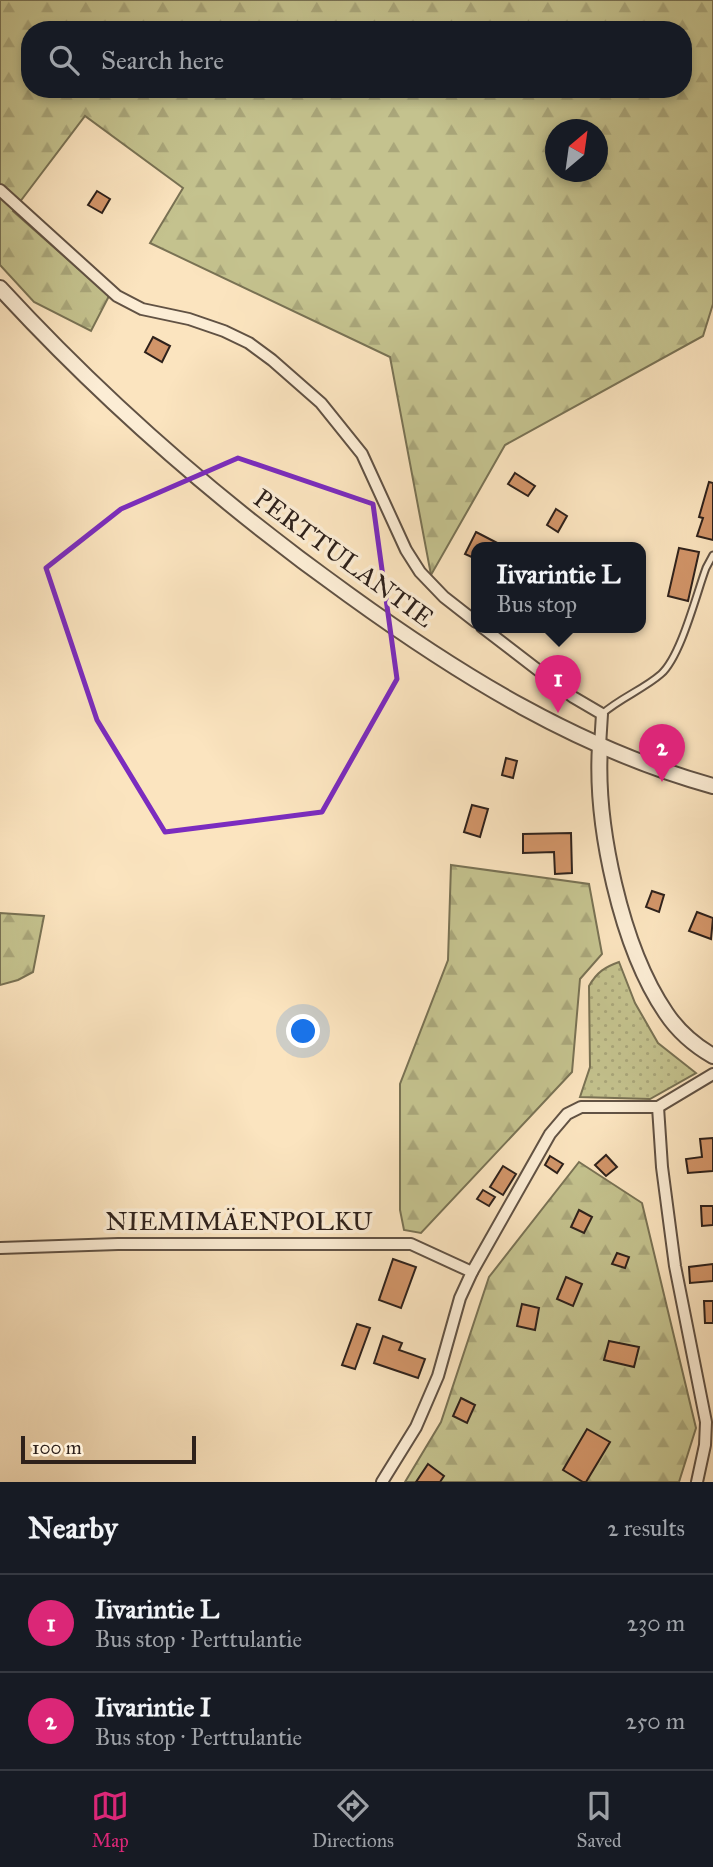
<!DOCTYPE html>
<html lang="en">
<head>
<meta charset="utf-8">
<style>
  body { margin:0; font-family:"IM FELL Great Primer",serif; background:#20242c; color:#f1f3f6 }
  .compass { position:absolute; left:545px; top:119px; width:63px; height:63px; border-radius:50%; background:#171b24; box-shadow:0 4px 10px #0003; rotate:29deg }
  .scale { position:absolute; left:21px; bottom:18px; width:175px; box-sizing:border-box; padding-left:7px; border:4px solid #2e211b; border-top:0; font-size:19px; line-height:24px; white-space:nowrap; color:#2e211b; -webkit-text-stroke:5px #fcedd5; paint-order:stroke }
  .you { position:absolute; left:304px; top:1032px; width:24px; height:24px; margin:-18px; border:5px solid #fff; border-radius:50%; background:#1a73e8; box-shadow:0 0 0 10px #1a73e833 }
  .badge { display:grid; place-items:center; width:46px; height:46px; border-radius:50%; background:#db2777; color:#fff; font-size:23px; font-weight:700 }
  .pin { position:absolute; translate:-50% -58px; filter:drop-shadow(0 2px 4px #0008) }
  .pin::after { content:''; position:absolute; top:37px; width:24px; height:21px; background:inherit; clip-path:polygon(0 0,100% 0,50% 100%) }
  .popup { position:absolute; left:471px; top:542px; width:175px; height:91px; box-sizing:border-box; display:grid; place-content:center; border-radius:14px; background:#171b24; filter:drop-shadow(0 2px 5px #0005); font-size:23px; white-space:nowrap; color:#9ea1a6 }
  .popup b { font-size:26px; color:#f1f3f6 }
  .popup::after { content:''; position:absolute; left:50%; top:100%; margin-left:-14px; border:14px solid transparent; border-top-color:#171b24 }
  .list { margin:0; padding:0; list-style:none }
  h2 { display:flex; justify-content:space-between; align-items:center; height:91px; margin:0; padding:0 28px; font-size:30px }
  h2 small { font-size:23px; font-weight:400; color:#9ea1a6 }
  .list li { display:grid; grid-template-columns:46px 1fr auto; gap:21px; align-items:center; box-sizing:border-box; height:98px; padding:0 28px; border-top:2px solid #363941 }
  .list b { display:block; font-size:26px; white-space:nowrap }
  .list p { margin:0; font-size:23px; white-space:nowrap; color:#9ea1a6 }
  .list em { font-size:23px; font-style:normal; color:#9ea1a6 }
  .icon { flex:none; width:38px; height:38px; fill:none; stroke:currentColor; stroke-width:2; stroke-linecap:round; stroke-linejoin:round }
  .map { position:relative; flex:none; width:713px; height:1482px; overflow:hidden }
  .search { position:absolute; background:#171b24; box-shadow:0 4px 10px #0003; left:21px; right:21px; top:21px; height:77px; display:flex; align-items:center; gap:18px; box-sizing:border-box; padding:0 24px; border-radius:28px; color:#9ea1a6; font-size:26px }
  .sheet { height:287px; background:#171b24 }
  nav { display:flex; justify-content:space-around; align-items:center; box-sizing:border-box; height:98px; border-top:2px solid #363941; background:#171b24; font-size:19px; color:#9ea1a6 }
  nav a { display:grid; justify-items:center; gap:4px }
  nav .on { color:#db2777 }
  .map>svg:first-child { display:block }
  .grass { fill:url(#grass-dots); stroke:#797254; stroke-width:2 }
  .forest { fill:url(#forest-firs); stroke:#797254; stroke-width:2; fill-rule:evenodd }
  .building { fill:#d29569; stroke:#2e211b; stroke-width:2 }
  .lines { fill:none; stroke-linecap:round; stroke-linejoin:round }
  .service-casing { stroke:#615244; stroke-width:9 }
  .minor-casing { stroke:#615244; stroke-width:14 }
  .tertiary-casing { stroke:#615244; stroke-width:18 }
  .service { stroke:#fcedd5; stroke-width:5 }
  .minor { stroke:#fcedd5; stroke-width:10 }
  .tertiary { stroke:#fcedd5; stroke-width:14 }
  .marked { fill:none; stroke:#7b2cbf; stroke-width:5; stroke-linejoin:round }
  .labels { text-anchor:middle; stroke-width:7; stroke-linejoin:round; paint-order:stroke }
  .street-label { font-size:26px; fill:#2e211b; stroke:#fcedd5 }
</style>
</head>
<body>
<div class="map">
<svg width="713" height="1482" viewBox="0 0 713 1482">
  <defs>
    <pattern id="grass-dots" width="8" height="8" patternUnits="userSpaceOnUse" patternTransform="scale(1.75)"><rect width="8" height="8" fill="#c4c28e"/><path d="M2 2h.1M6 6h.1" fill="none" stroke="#a9a67a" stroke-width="1.8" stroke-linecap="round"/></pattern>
    <pattern id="forest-firs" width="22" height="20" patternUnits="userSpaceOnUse" patternTransform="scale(1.75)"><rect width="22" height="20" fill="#c4c28e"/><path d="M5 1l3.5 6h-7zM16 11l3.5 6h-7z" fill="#a9a67a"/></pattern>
  </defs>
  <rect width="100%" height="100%" fill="#fbe4bf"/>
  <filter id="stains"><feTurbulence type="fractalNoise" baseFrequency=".00286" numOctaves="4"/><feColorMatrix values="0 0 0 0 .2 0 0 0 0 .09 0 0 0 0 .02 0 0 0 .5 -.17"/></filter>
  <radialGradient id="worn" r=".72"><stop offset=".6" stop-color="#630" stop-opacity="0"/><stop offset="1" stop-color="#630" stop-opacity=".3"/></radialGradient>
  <path class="grass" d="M619,962L635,1003L658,1043L696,1073L650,1099L580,1097L590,1067L589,986C597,972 605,967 619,962Z"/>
  <g class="forest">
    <path d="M0,0H713V304L703,336L505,445L431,575L390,357L150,243L183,188L85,116L13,211L109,296L91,331L34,302L0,265ZM30,30H683V89H30ZM556,130H598V172H556Z"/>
    <polygon points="451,865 589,884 602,954 580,979 572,1072 421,1233 404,1230 400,1210 400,1084 448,960"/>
    <polygon points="0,913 44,916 33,972 18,980 0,985"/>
    <polygon points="579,1162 642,1203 696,1428 679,1482 405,1482 441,1422 489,1277"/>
  </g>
  <g class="building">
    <polygon points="97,191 110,199 102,213 88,205"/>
    <polygon points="153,337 170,346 162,362 145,352"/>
    <polygon points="515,473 535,486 528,496 508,484"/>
    <polygon points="709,482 713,483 713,540 697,536 703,518 699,517"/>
    <polygon points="556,509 567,516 558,532 547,525"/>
    <polygon points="476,532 505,547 476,547 476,559 465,554"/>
    <polygon points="679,548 699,552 688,601 668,596"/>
    <polygon points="506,758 517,761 513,778 502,775"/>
    <polygon points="472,805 488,809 480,837 464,832"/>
    <polygon points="571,833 572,873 555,874 554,852 523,853 523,834"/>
    <polygon points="652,891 664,895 659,912 646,907"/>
    <polygon points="697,912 713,918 711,939 689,931"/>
    <polygon points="713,1138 713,1171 688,1173 686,1159 702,1157 700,1139"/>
    <polygon points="606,1155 617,1167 606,1176 595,1165"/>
    <polygon points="550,1156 563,1164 557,1173 545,1165"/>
    <polygon points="503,1166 516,1174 503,1195 490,1187"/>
    <polygon points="483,1190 495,1197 489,1206 477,1199"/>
    <polygon points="701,1206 713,1206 713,1225 702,1226"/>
    <polygon points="579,1210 592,1217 584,1233 571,1227"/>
    <polygon points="617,1253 629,1257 625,1268 612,1264"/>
    <polygon points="393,1259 416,1267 401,1308 379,1300"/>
    <polygon points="713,1264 713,1281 690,1283 689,1267"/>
    <polygon points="566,1277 582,1284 573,1306 557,1299"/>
    <polygon points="704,1301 713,1301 713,1323 705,1323"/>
    <polygon points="522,1304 539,1308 535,1330 517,1326"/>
    <polygon points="357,1324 370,1328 355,1369 342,1365"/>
    <polygon points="383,1336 402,1343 399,1350 425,1359 418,1378 374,1363"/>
    <polygon points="609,1341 639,1347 634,1367 604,1360"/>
    <polygon points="461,1398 475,1405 467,1423 453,1416"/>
    <polygon points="587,1429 610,1442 586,1482 583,1482 563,1470"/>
    <polygon points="428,1464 444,1476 440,1482 416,1482"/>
  </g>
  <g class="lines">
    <defs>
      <path id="service" d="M602,714C620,698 644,689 661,674C681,656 696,595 706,568L713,555"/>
      <g id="minor">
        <polyline points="0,190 117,296 142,309 189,319 224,331 249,343 272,360 321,403 362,454 406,550 420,572 444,597 476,622"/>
        <polyline points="482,627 573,697 602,714 600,746"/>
        <polyline points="658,1107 662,1167 675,1266 706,1422 705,1445 697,1482"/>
        <polyline points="0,1248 118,1244 411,1244 472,1272"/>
        <polyline points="382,1482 416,1427 438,1376 460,1298 472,1272 550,1134 567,1114 581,1107 658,1107 713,1074"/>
      </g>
      <g id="tertiary">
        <path d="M0,288C105,402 223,505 349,595C461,676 579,749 713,786"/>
        <path d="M600,746C595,825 621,947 666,1013C678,1031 694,1045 713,1056"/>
      </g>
    </defs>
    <use href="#service" class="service-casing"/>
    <use href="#minor" class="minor-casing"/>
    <use href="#tertiary" class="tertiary-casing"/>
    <use href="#service" class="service"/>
    <use href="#minor" class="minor"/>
    <use href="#tertiary" class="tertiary"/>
  </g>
  <path class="marked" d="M238,458L373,504L397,679L322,812L165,832L97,720L46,568L121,509Z"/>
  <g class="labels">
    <g class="street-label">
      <text transform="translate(344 558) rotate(36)" y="9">PERTTULANTIE</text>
      <text x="239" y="1230">NIEMIMÄENPOLKU</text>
    </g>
  </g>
  <rect width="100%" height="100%" filter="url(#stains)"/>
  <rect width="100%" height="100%" fill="url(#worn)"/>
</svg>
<svg class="compass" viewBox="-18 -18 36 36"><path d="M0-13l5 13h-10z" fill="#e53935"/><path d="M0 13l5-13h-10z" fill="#9ea1a6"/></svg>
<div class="scale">100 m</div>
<div class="you"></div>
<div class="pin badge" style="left:558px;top:713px">1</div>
<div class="popup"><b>Iivarintie L</b>Bus stop</div>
<div class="pin badge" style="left:662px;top:782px">2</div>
<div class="search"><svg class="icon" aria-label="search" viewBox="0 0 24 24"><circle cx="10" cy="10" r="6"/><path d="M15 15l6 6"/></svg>Search here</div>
</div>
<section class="sheet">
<h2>Nearby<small>2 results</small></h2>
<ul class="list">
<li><span class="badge">1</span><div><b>Iivarintie L</b><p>Bus stop · Perttulantie</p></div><em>230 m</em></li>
<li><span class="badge">2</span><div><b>Iivarintie I</b><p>Bus stop · Perttulantie</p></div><em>250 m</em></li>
</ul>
</section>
<nav>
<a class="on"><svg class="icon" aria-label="map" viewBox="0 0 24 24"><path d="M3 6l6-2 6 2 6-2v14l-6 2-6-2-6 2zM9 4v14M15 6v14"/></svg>Map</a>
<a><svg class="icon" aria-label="directions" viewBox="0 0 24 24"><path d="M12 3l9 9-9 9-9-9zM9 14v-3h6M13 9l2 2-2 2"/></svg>Directions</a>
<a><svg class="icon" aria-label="saved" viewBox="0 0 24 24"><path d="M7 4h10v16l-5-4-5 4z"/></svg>Saved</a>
</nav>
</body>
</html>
